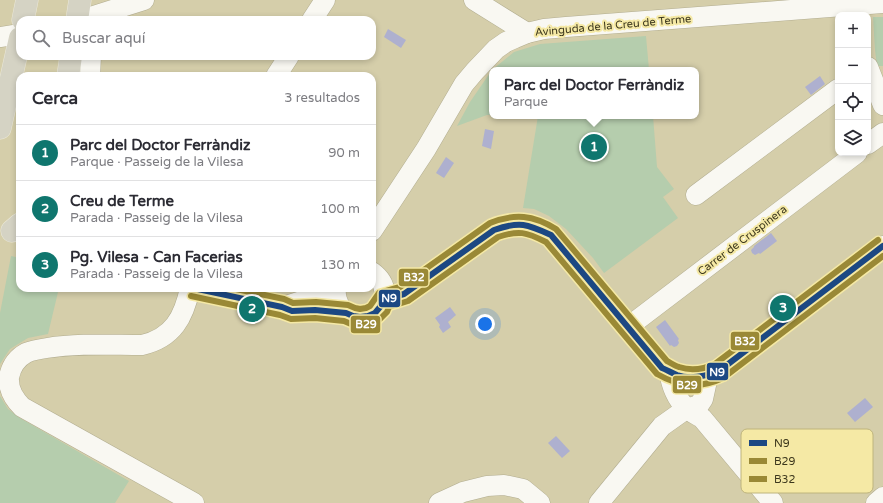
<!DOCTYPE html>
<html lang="es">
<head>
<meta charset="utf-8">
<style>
  body { margin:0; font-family:"Varela Round",sans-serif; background:#f2f2f3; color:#2b2b33 }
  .controls { position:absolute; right:12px; top:12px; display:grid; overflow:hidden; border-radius:8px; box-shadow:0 2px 6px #0003 }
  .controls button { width:36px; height:36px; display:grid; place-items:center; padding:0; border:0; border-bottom:1px solid #e1e1e2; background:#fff; color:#2b2b33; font:20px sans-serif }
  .you { position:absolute; left:485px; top:324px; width:14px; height:14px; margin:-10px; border:3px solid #fff; border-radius:50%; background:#1a73e8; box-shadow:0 0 0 6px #1a73e833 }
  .badge { display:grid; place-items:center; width:26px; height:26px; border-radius:50%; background:#0f766e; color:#fff; font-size:13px; font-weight:700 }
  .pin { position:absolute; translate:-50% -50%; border:2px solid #fff; box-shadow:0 1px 4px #0006 }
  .popup { position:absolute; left:489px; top:67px; width:210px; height:52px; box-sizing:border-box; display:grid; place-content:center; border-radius:8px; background:#fff; filter:drop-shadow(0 1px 3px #0005); font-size:13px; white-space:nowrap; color:#7c7c81 }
  .popup b { font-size:15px; color:#2b2b33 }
  .popup::after { content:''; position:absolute; left:50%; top:100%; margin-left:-8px; border:8px solid transparent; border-top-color:#fff }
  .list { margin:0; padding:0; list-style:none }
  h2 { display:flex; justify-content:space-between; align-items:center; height:52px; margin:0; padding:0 16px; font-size:17px }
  h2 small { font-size:13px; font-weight:400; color:#7c7c81 }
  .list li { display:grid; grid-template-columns:26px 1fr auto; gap:12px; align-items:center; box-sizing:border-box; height:56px; padding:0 16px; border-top:1px solid #e1e1e2 }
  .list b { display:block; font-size:15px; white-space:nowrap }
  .list p { margin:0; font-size:13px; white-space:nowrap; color:#7c7c81 }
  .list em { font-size:13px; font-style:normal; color:#7c7c81 }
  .icon { flex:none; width:22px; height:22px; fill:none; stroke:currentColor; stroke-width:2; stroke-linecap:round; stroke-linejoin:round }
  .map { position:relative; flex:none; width:883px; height:503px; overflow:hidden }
  .search { position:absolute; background:#fff; box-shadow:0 2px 6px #0003; left:16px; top:16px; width:360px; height:44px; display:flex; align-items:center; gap:10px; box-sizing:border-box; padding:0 14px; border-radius:12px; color:#7c7c81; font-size:15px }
  .panel { position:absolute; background:#fff; box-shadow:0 2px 6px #0003; left:16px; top:72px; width:360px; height:220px; border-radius:12px }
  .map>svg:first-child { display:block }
  .green { fill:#b5cdad }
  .water { fill:#aeb0cf }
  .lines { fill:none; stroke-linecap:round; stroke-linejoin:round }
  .minor-casing { stroke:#b2ad90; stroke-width:21 }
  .highway-casing { stroke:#ece9d9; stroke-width:23 }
  .minor { stroke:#f9f8f2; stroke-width:20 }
  .highway { stroke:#d5d3c4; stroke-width:22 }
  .bus-1-casing { stroke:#f5e9a5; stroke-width:9 }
  .bus-2-casing { stroke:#f5e9a5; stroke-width:9 }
  .bus-3-casing { stroke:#f5e9a5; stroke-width:9 }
  .bus-1 { stroke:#1c4883; stroke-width:6 }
  .bus-2 { stroke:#9a8936; stroke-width:6 }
  .bus-3 { stroke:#9a8936; stroke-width:6 }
  .labels { text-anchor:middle; stroke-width:4; stroke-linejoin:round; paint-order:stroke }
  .street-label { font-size:11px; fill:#3c371c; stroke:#f5e9a5 }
  .key { fill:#f5e9a5; stroke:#beb47c; stroke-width:1 }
  .key-label { font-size:11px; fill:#3c371c }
  .line-badge { stroke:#f5e9a5; stroke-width:1.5 }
  .badge-label { font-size:11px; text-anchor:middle; font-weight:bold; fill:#fff }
</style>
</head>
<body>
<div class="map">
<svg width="883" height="503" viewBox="0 0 883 503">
  <rect width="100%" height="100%" fill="#d5ceaa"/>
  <g class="green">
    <polygon points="873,17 883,17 883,66 877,66 875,50"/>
    <polygon points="646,36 649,70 492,70 514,52 540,44"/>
    <polygon points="492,70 492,115 487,115 457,126 470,102"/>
    <polygon points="538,116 653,116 657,167 674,189 663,197 678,218 604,273 593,258 566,229 549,216 534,209 523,208"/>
    <polygon points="11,256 20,258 20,288 59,288 48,334 28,338 10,349 0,364 0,313"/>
    <polygon points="0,396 8,409 20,418 129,481 115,503 0,503"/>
  </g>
  <g class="water">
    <polygon points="388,29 406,40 401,48 384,37"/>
    <polygon points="820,76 825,84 811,95 805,87"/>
    <polygon points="485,129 494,131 491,149 482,146"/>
    <polygon points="446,157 454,163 444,178 436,173"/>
    <polygon points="771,233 777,241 760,254 759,253 755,255 752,253 751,250 754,247 754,246"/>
    <polygon points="450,307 456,315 448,322 451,327 443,333 439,327 440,325 435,318"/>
    <polygon points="665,320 679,339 678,340 679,343 677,346 674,347 671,345 670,346 656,327"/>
    <polygon points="865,398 873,407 855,422 847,413"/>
    <polygon points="556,436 570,451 562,458 548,443"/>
    <polygon points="778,464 790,478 783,484 771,470"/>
  </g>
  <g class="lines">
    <defs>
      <g id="minor">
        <polyline points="474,0 527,33"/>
        <polyline points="81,20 144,0"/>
        <polyline points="312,20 325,0"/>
        <polyline points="0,37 20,34"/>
        <polyline points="868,67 883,105"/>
        <polyline points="90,76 91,56"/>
        <polyline points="276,76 289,56"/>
        <polyline points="868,144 883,133"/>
        <polyline points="696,195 838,89"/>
        <polyline points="372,231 426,149 464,84 475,71 496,49 506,42 515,38 527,33 544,29 566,27 883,3"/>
        <path d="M190,288C184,317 173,338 142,345C110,345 78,343 47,348C40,349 33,350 26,353C17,358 11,367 9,377C8,389 14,399 22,407L194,503"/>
        <polyline points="193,288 282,307 292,311 315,310 346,313"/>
        <path d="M336,288C335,296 337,303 342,309C365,336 405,296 372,272"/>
        <path d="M383,300L404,294L448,262L494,230L506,226L519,224L534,227L551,235L564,250L662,368C667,370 672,373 677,375C691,379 706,377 719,371L883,246"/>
        <polyline points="289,305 311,298 331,288"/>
        <polyline points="628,327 857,153"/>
        <path d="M669,371C671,385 676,398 686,408C690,412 697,415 702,418L773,503"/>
        <polyline points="439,503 463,492 487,486 504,485 523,489 540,503"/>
        <polyline points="599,503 662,426 686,409 699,405 703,399 708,376"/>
        <polyline points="876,503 883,497"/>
      </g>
      <g id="highway">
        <polyline points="23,20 27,0"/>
        <polyline points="77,20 80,0"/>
        <polyline points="68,76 71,56"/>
        <polyline points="0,128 20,38"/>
        <polyline points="12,231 20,224"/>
      </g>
    </defs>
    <use href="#minor" class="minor-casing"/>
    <use href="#highway" class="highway-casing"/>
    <use href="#minor" class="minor"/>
    <use href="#highway" class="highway"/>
    <defs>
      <path id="bus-1" d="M193,288L282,307L292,311L315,310L346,313L353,316L360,317L368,316L375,313L380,307L383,300L404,294L494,230C520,221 527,224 551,235L662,368C667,370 672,373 677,375C691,380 706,376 719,371L883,246"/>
      <path id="bus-2" d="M191,296L280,315L291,319L315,318L344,321L351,324L360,325L370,324L379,320L387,312L389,307L408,301L498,237C519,230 526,232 546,242L657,374C680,387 699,389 723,378L883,256"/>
      <path id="bus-3" d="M231,288L284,299L293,303L316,302L348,305L355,308L360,309L366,308L370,306L379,293L400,287L490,223C515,213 533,215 556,229L667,361C671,363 675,366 679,367C691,371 704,369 715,364L878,240"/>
    </defs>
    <use href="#bus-1" class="bus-1-casing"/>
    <use href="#bus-2" class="bus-2-casing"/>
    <use href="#bus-3" class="bus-3-casing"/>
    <use href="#bus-1" class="bus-1"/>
    <use href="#bus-2" class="bus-2"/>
    <use href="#bus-3" class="bus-3"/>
  </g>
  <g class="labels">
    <g class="street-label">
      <text transform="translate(613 25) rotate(-5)" y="4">Avinguda de la Creu de Terme</text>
      <text transform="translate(742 240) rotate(-37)" y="4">Carrer de Cruspinera</text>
    </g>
  </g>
  <rect x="741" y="429" width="132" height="64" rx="6" class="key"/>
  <rect x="749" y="440" width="18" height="6" fill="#1c4883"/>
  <rect x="749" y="458" width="18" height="6" fill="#9a8936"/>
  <rect x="749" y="476" width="18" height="6" fill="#9a8936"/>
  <g class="key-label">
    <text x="774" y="447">N9</text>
    <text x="774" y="465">B29</text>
    <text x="774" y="483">B32</text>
  </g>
  <g class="line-badge">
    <rect x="398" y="268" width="31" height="19" rx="4" fill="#9a8936"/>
    <rect x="378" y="289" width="23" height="19" rx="4" fill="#1c4883"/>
    <rect x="350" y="315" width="31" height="19" rx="4" fill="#9a8936"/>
    <rect x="730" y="331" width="30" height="20" rx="4" fill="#9a8936"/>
    <rect x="706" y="362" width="23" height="19" rx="4" fill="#1c4883"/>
    <rect x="672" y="375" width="30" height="19" rx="4" fill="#9a8936"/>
  </g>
  <g class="badge-label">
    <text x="414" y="281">B32</text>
    <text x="389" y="302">N9</text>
    <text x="366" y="328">B29</text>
    <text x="745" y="345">B32</text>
    <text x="717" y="376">N9</text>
    <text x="687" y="389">B29</text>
  </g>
</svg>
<div class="controls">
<button>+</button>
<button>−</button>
<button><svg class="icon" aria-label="locate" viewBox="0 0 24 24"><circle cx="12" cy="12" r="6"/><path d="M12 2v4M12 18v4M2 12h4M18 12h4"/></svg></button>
<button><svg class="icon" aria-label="layers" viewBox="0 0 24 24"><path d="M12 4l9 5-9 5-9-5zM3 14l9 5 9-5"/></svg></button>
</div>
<div class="you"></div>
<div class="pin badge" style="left:594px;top:147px">1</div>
<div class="popup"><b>Parc del Doctor Ferràndiz</b>Parque</div>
<div class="pin badge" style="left:252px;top:309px">2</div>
<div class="pin badge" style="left:783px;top:308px">3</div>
<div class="search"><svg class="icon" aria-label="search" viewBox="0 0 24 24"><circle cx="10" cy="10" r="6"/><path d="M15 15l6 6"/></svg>Buscar aquí</div>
<section class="panel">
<h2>Cerca<small>3 resultados</small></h2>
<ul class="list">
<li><span class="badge">1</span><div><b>Parc del Doctor Ferràndiz</b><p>Parque · Passeig de la Vilesa</p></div><em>90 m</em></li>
<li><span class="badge">2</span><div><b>Creu de Terme</b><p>Parada · Passeig de la Vilesa</p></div><em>100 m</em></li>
<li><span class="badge">3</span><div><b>Pg. Vilesa - Can Facerias</b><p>Parada · Passeig de la Vilesa</p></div><em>130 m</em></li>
</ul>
</section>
</div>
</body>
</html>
